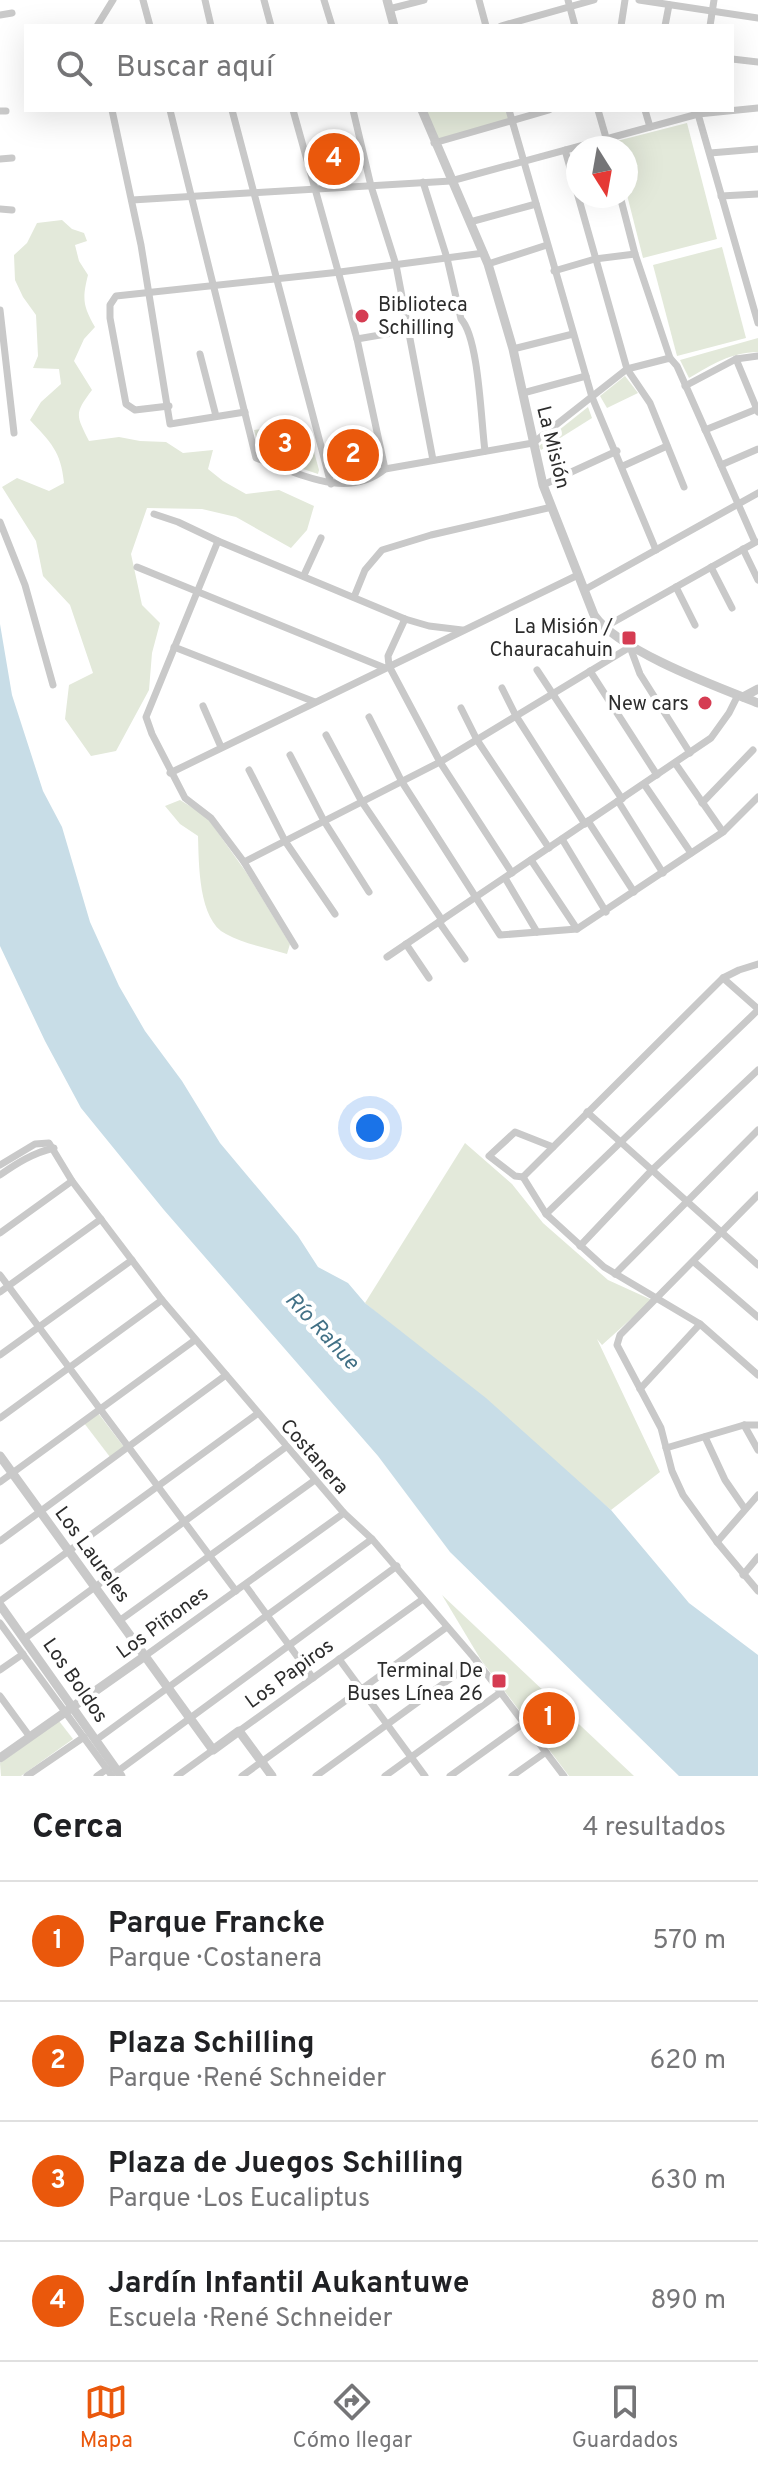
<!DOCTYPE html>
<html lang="es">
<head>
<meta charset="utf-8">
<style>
  body { margin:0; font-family:Overpass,sans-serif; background:#f6f6f6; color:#202124 }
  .compass { position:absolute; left:566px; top:136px; width:72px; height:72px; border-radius:50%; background:#fff; box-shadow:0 8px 32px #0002; rotate:169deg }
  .you { position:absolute; left:370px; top:1128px; width:28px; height:28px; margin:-20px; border:6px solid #fff; border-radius:50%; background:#1a73e8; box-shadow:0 0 0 12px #1a73e833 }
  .badge { display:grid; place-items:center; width:52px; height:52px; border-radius:50%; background:#ea580c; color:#fff; font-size:26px; font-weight:700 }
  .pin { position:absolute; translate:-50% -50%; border:4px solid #fff; box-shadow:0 2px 8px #0006 }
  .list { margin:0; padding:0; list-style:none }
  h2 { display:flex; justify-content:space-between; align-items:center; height:104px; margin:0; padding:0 32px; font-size:34px }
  h2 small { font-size:26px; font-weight:400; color:#757577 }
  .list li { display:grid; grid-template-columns:52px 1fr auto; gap:24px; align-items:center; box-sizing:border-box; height:120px; padding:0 32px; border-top:2px solid #e0e0e0 }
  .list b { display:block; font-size:30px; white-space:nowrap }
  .list p { margin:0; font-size:26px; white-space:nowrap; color:#757577 }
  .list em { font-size:26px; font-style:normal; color:#757577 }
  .icon { flex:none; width:44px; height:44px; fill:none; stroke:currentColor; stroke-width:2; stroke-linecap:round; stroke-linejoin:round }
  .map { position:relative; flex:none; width:758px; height:1776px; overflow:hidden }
  .search { position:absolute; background:#fff; box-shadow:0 8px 32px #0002; left:24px; right:24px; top:24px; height:88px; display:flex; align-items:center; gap:20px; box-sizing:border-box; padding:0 28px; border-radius:0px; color:#757577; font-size:30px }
  .sheet { height:584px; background:#fff }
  nav { display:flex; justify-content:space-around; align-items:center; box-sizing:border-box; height:112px; border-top:2px solid #e0e0e0; background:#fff; font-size:22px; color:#757577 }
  nav a { display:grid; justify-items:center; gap:4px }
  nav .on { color:#ea580c }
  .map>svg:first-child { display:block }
  .green { fill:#e3e9da }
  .water { fill:#c8dde7 }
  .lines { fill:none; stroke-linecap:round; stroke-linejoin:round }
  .minor { stroke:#c9c9c9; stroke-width:7 }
  .tertiary { stroke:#c9c9c9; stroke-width:9 }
  .poi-dot { fill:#d53c52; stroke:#fff; stroke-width:3 }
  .labels { text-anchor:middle; stroke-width:8; stroke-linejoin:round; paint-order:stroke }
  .poi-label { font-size:20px; fill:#2c2c2c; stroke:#fff; text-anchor:end }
  .street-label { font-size:20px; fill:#2c2c2c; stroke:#fff }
  .water-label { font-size:22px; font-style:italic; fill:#427186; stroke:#fff }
</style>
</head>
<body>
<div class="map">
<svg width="758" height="1776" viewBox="0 0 758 1776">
  <rect width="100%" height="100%" fill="#fff"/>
  <g class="green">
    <polygon points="426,110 506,110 509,120 436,140"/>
    <polygon points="687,123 717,239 643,258 626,191 626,148 615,148 613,142"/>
    <path d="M62,220L72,229L84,233L87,241L75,245L79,261L88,275C82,299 83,306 95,327L84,339L74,361L92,390C74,414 76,415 89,441L119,437L140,441L166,442L183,453L213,450L208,469L223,481L246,494L279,490L314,506L307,530L291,548L236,517L202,509L147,508L131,554L142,605L160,623L152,653L149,690L116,751L91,756L65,719L69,685L93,673L70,605L43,576L36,541L2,487L17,478L49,491L64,483C61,451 51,443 30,420L41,402L61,384L59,369L33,368L38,356L36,315L23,297L15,280L14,255L27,243L37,223Z"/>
    <polygon points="722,247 746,338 677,356 653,265"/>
    <path d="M758,338V352C729,353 713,364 689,378L680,360Z"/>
    <polygon points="625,376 638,393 607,408 600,396"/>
    <polygon points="588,407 592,418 541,450 539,446"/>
    <polygon points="269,428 271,436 308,430 319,470 318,474 261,455 254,430"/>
    <path d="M374,441L377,462C368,475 353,483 338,476L328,448Z"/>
    <path d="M180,800L206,816L246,872L290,944L287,954C267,948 244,944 226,934C198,920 199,863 198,836L180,824L165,806Z"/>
    <polygon points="465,1143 512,1184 543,1223 608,1280 652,1300 602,1345 597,1339 660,1472 611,1510 365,1303"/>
    <polygon points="98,1413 124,1447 110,1457 84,1423"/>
    <polygon points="442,1595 634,1776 569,1776 481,1660"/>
    <polygon points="59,1721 73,1739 21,1776 1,1776 0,1763"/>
  </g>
  <polygon class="water" points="0,624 12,695 43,791 62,827 90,922 119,986 145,1031 182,1081 220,1143 298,1236 318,1267 348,1283 365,1303 486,1398 611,1510 689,1603 758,1655 758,1776 679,1776 450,1552 378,1456 164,1210 81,1108 45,1041 0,946"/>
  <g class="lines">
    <g class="minor">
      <polyline points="143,0 150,26"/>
      <polyline points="205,0 211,26"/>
      <polyline points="264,0 271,26"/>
      <polyline points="324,0 332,26"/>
      <polyline points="479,0 486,26"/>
      <polyline points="568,0 575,26"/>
      <polyline points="639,0 758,18"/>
      <polyline points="389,9 424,0"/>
      <polyline points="0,15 12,13"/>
      <polyline points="97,26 113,0"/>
      <polyline points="501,26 594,0"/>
      <polyline points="621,26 625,0"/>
      <polyline points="665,26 669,5"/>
      <polyline points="710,26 714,0"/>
      <polyline points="732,59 758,62"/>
      <polyline points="112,110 141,245 170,424 245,412"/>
      <path d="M170,110L256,458C297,472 346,501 385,469L533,443L627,369L670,358L677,366L755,542"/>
      <polyline points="232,110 331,484"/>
      <polyline points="293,110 357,339 385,469"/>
      <polyline points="353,110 371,186 396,265 433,460"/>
      <polyline points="509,110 592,397 656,550"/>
      <polyline points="598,110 609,148"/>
      <polyline points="645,110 650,127"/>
      <polyline points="0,111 6,111"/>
      <polyline points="698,114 758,323"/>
      <polyline points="434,143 549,110"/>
      <polyline points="565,150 627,369 650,403 684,487"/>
      <polyline points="710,153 758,149"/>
      <polyline points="0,159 12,158"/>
      <path d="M423,182L447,258L461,319C479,338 481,422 485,451"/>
      <polyline points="620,196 635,254 670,358"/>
      <polyline points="721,196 758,194"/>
      <polyline points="132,200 451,181 698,114 758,108"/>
      <polyline points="0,209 12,210"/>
      <polyline points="470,222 536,204"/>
      <polyline points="488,264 547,245"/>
      <polyline points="554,271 595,259 635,254"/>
      <polyline points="0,310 14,433"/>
      <polyline points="357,339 409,330"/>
      <polyline points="513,349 573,334"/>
      <polyline points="200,354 216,416"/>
      <polyline points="736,359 758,412"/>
      <polyline points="685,386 736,359 758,356"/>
      <polyline points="523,393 586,376"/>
      <polyline points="169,406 135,410 126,404 110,318 110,305 116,296 340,272 484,253"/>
      <polyline points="705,430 757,409"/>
      <polyline points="721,465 758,449"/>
      <polyline points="623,466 667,446"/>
      <polyline points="543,485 617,451"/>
      <polyline points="154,514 178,522 218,541 405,619 429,626 462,630"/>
      <polyline points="0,522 25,585 53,685"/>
      <polyline points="218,541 146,717 152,734 185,798 211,818 244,862 295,946"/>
      <polyline points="743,549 758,580"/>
      <polyline points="137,567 385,668"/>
      <polyline points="711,567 732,608"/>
      <polyline points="304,575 321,538"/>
      <polyline points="676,587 695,625"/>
      <polyline points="584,590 758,493"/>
      <polyline points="354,597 365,570 382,550 431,535 552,507"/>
      <polyline points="405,619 388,656 389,666 440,762 512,873"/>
      <polyline points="603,628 756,542"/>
      <polyline points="174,647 315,702"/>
      <polyline points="537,670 622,799"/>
      <polyline points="590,671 657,775"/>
      <polyline points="502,688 516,716 585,824"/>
      <polyline points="203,706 221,747"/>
      <polyline points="461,708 477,740 549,848"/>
      <polyline points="369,717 402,782 500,935 577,929 723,832 758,797"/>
      <polyline points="326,735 362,802 442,920"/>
      <polyline points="290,755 324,821 369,892"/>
      <polyline points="675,763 723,832"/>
      <polyline points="249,770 285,841 335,914"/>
      <polyline points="170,773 578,575"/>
      <polyline points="644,784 691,853"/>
      <polyline points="618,801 663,873"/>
      <polyline points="702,803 753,750"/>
      <polyline points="588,821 634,892"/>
      <polyline points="562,839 606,912"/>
      <polyline points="531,860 577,929"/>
      <polyline points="244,862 440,762 630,647 640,674 690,753"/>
      <polyline points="505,878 537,932"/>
      <polyline points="439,922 465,959"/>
      <polyline points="406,944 429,978"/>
      <polyline points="387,957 711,738 729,713 738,695"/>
      <polyline points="723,978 758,1009"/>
      <polyline points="587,1112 758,1265"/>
      <polyline points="0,1165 35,1144 49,1143 72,1181 162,1300 344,1513 372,1539 476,1660 564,1776"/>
      <path d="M0,1175C17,1163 33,1153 54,1148"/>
      <polyline points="523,1177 723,978 739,970 758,964"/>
      <polyline points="523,1177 546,1214 604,1267 700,1324 758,1375"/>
      <polyline points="523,1177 515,1176 489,1156 515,1132 553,1147"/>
      <polyline points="758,1195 620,1335 617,1345 661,1428 672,1471 683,1495 717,1542 758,1591"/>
      <polyline points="546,1214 758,1010"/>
      <polyline points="0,1233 72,1181"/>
      <polyline points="580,1246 652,1170 758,1070"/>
      <polyline points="694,1262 758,1317"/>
      <polyline points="615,1274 758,1130"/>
      <polyline points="0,1275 236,1591"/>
      <polyline points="0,1292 101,1219"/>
      <polyline points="0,1355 132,1260"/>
      <polyline points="640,1389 700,1324"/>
      <polyline points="0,1418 162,1300"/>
      <polyline points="744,1425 758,1450"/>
      <polyline points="705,1437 725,1480 745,1509"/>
      <polyline points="666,1448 744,1425 758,1425"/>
      <polyline points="0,1482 195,1340"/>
      <polyline points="0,1541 226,1375"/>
      <polyline points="717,1542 758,1495"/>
      <polyline points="743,1575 758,1557"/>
      <polyline points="245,1585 313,1678"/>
      <polyline points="0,1601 257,1414"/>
      <polyline points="119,1621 315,1480"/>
      <polyline points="0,1623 112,1776"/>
      <polyline points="24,1639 286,1447"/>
      <polyline points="145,1656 344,1513"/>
      <polyline points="339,1659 425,1776"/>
      <polyline points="0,1670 23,1654"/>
      <polyline points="0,1696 30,1737"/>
      <polyline points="239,1731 423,1599"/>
      <polyline points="96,1740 372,1539"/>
      <polyline points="118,1771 397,1566"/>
      <polyline points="27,1776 84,1737"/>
      <polyline points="97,1776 107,1769"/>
      <polyline points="177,1776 213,1750"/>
      <polyline points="242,1776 447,1627"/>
      <polyline points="316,1776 476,1660"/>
      <polyline points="385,1776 501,1692"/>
      <polyline points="450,1776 524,1723"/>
      <polyline points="512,1776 546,1752"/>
    </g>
    <g class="tertiary">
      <polyline points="387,0 394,26"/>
      <path d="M422,110L488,264L513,349L543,485L594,615C619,651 715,686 758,703"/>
      <polyline points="743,697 758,689"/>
      <polyline points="0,1456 213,1750 239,1731 272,1776"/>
      <polyline points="0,1605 121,1776"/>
      <polyline points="0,1758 145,1656"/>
    </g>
  </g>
  <g class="poi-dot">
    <circle cx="362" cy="316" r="8"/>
    <rect x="621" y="630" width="16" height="16" rx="4"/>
    <circle cx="705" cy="703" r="8"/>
    <rect x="491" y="1673" width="16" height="16" rx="4"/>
  </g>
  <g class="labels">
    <g class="poi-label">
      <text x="378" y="311" text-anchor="start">Biblioteca<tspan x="378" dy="23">Schilling</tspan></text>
      <text x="613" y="633">La Misión /<tspan x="613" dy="23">Chauracahuin</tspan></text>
      <text x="689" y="710">New cars</text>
      <text x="483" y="1677">Terminal De<tspan x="483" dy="23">Buses Línea 26</tspan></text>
    </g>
    <g class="street-label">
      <text transform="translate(554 447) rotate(76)" y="7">La Misión</text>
      <text transform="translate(315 1456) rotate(49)" y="7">Costanera</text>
      <text transform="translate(93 1554) rotate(54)" y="7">Los Laureles</text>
      <text transform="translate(162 1622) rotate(-36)" y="7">Los Piñones</text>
      <text transform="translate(289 1673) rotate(-36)" y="7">Los Papiros</text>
      <text transform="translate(76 1680) rotate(55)" y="7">Los Boldos</text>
    </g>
    <g class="water-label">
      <text transform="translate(323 1330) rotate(47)" y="8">Río Rahue</text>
    </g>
  </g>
</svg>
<svg class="compass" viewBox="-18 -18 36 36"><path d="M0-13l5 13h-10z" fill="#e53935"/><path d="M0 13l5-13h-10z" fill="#757577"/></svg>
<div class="you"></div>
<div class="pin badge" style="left:549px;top:1718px">1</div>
<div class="pin badge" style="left:353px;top:455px">2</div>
<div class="pin badge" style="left:285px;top:445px">3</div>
<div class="pin badge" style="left:334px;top:159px">4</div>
<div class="search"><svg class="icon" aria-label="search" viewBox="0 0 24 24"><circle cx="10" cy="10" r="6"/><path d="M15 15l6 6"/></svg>Buscar aquí</div>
</div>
<section class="sheet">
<h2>Cerca<small>4 resultados</small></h2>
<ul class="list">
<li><span class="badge">1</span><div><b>Parque Francke</b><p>Parque · Costanera</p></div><em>570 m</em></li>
<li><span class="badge">2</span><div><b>Plaza Schilling</b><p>Parque · René Schneider</p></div><em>620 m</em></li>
<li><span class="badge">3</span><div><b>Plaza de Juegos Schilling</b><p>Parque · Los Eucaliptus</p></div><em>630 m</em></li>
<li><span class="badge">4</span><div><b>Jardín Infantil Aukantuwe</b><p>Escuela · René Schneider</p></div><em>890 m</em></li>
</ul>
</section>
<nav>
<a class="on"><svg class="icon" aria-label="map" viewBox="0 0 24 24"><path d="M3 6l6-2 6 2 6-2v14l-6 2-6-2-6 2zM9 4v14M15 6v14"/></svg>Mapa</a>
<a><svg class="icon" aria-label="directions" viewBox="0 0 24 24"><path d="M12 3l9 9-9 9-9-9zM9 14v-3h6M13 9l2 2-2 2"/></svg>Cómo llegar</a>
<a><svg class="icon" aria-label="saved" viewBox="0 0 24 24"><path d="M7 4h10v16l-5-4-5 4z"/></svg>Guardados</a>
</nav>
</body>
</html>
